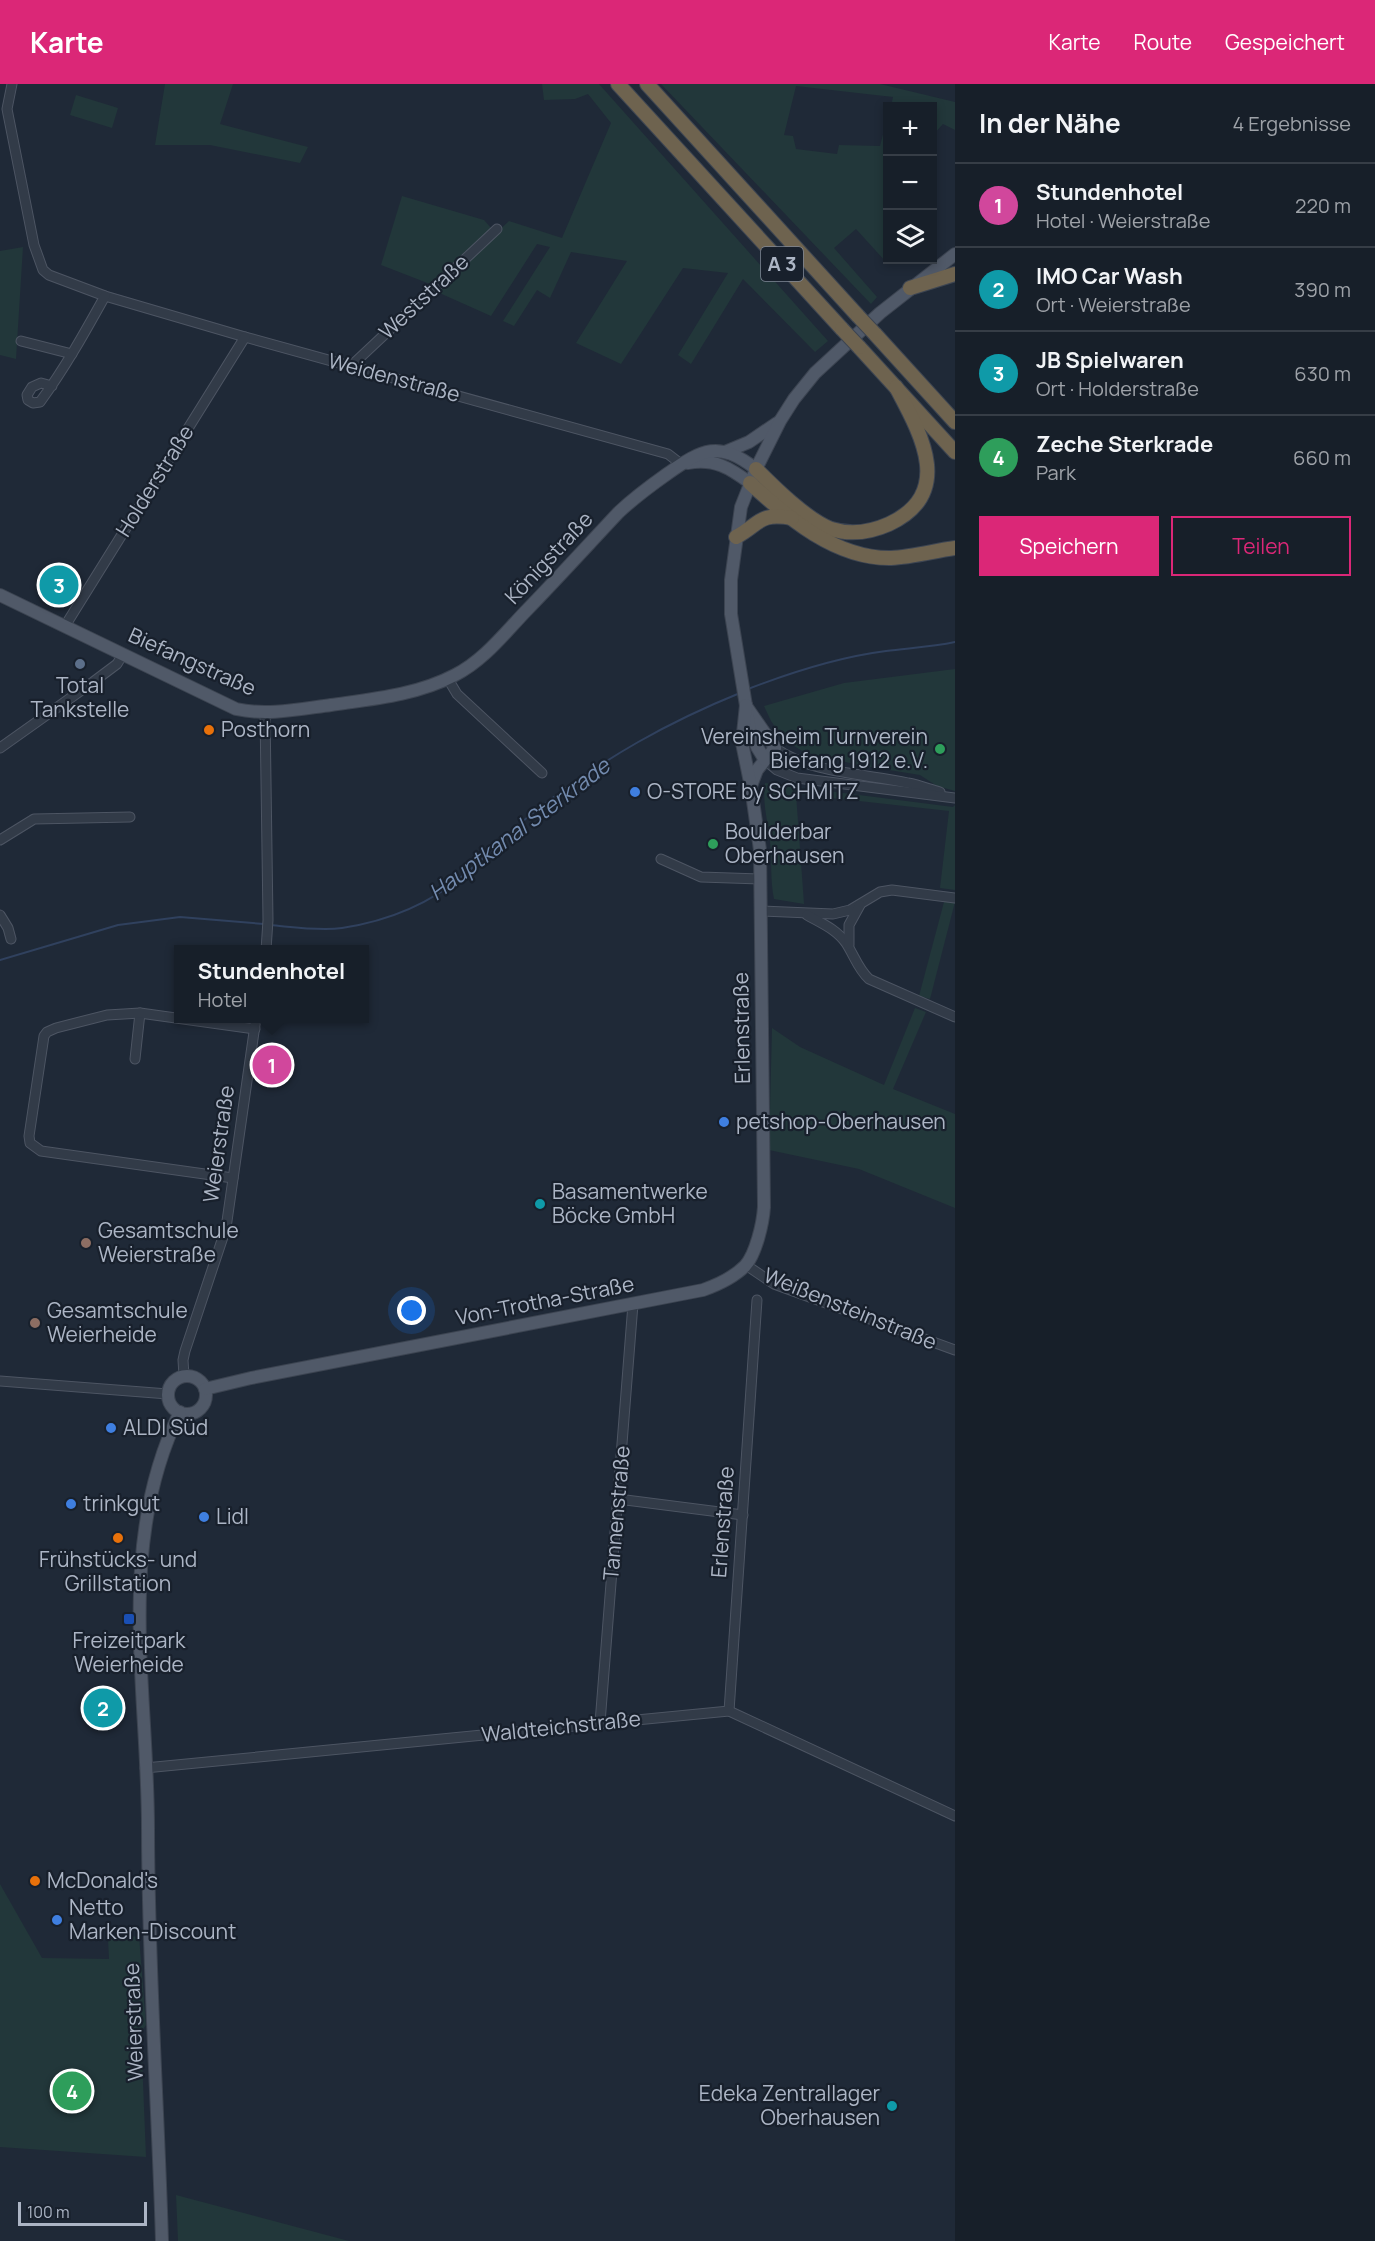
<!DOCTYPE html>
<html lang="de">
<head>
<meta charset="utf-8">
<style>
  body { margin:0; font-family:Manrope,sans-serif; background:#202731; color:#f1f3f6 }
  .controls { position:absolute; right:18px; top:18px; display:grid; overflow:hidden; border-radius:0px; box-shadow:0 3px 9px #0003 }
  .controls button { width:54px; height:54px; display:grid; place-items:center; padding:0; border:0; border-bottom:2px solid #363d46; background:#171f29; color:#f1f3f6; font:30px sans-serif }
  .scale { position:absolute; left:18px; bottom:15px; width:129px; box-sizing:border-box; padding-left:6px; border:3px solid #acb5c5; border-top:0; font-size:16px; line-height:21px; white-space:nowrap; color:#acb5c5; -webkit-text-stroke:4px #18202c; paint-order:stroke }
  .you { position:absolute; left:412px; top:1227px; width:21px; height:21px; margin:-15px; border:4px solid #fff; border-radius:50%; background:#1a73e8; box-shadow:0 0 0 9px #1a73e833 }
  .badge { display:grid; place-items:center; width:39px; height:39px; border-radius:50%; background:#db2777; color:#fff; font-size:20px; font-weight:700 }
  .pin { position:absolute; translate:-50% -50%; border:3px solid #fff; box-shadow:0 2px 6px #0006 }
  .popup { position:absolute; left:174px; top:861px; width:195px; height:78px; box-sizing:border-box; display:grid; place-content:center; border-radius:0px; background:#171f29; filter:drop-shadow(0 2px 4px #0005); font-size:20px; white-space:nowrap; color:#9ea2a8 }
  .popup b { font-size:22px; color:#f1f3f6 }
  .popup::after { content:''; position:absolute; left:50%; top:100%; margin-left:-12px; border:12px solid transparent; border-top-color:#171f29 }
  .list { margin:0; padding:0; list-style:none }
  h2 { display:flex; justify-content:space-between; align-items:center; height:78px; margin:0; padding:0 24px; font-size:26px }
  h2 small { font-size:20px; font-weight:400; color:#9ea2a8 }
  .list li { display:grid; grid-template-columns:39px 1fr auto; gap:18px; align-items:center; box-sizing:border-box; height:84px; padding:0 24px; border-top:2px solid #363d46 }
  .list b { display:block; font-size:22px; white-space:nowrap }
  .list p { margin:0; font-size:20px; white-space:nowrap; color:#9ea2a8 }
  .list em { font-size:20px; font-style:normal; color:#9ea2a8 }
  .actions { display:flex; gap:12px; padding:18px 24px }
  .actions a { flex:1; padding:14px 0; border:2px solid #db2777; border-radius:0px; text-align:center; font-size:21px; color:#db2777 }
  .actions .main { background:#db2777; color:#fff }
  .icon { flex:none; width:33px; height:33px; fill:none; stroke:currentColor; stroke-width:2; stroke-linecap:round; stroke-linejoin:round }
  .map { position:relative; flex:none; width:955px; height:2157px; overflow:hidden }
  header { display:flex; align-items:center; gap:36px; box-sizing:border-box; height:84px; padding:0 30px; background:#db2777; color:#fff }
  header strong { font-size:28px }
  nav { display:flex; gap:33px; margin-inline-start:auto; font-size:21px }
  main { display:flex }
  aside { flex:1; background:#171f29 }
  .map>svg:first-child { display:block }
  .green { fill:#22373a }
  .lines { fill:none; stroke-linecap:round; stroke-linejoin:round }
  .stream { stroke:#30415e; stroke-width:2 }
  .minor-casing { stroke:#4d5563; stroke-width:11 }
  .major-casing { stroke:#3c4451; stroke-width:14 }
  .highway-casing { stroke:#3d4552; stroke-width:16 }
  .minor { stroke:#323b48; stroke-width:9 }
  .major { stroke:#505968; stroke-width:12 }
  .highway { stroke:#6e634f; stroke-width:14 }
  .highway-bridge-casing { stroke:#3d4552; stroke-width:16; stroke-linecap:butt }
  .highway-bridge { stroke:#6e634f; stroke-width:14 }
  .service-dot { fill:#5c6f8a; stroke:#18202c; stroke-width:2 }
  .food-dot { fill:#e8710a; stroke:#18202c; stroke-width:2 }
  .leisure-dot { fill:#2e9e5b; stroke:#18202c; stroke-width:2 }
  .shop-dot { fill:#3f7fe0; stroke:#18202c; stroke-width:2 }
  .culture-dot { fill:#0f9aa8; stroke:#18202c; stroke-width:2 }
  .education-dot { fill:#8d6e63; stroke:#18202c; stroke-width:2 }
  .transit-dot { fill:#1a4fb4; stroke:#18202c; stroke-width:2 }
  .labels { text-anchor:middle; stroke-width:4.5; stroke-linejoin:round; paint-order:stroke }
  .shield { fill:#18202c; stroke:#808897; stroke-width:1.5 }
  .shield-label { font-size:20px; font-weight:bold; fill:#acb5c5 }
  .street-label { font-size:21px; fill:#acb5c5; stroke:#18202c }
  .poi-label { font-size:21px; fill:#acb5c5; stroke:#18202c; text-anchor:start }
  .water-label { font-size:22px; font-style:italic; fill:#738baf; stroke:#18202c }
</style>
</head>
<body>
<header>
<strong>Karte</strong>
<nav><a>Karte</a><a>Route</a><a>Gespeichert</a></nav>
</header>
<main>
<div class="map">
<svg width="955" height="2157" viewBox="0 0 955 2157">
  <rect width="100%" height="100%" fill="#1f2937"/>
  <g class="green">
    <polygon points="165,0 233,0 220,40 308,63 300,79 210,61 155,61"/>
    <polygon points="542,0 599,0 828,257 815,268 743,195 691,280 678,271 728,189 683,184 621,280 576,259 627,177 571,168 550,214 537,206 514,242 503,237 550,163 537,160 491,232 435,207 509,137 562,154 611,39 588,10 575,15 544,16"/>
    <polygon points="661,0 880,0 955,18 955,46 943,40 933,51 932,22 891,22 893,13 796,2 784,51 793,52 796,65 837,70 839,61 880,62 887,35 889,176 886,178 856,145 834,164 877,213 871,220"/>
    <polygon points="76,11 118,24 112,44 70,31"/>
    <polygon points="402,112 484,136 491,144 430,200 381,181"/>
    <polygon points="23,163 16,275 0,271 0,167"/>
    <polygon points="955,585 955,707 937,702 920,691 858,681 804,668 784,656 771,637 764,622 844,599"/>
    <path d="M765,699L953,723L955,721V806L940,804L949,727L796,710L804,820L774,815C770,796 772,776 770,757C768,738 762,718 765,699Z"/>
    <polygon points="944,818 955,818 930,915 919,912"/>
    <polygon points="915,924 926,928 893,1005 955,1030 955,1124 859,1085 769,1066 772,944 800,963 884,1001"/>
    <polygon points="0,1800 42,1874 109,1875 108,1855 139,1852 146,1941 141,1948 146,2073 0,2063"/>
    <polygon points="176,2111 349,2157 178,2157"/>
  </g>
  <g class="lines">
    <g class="stream">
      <path d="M748,605C792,588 839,573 886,567C909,564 932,563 955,558"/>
      <path d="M270,841C293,843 319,847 342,844C388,837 430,820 465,790C492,768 515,741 543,721C607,673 666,639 740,609"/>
      <polyline points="0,876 118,841 180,833 264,840"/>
    </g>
    <defs>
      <g id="minor">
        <polyline points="12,0 7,25 34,161 43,186 49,191 105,212 245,253 668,370 681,380"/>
        <polyline points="21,257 72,270"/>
        <polyline points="351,282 497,145"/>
        <path d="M52,302L41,299L32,303L27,311L28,316L33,319L40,318C65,284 85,248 105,212"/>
        <polyline points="65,542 245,253"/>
        <polyline points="448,595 457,610 542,689"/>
        <polyline points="265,628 268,836 266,866"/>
        <polyline points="0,664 93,598 117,580 123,570"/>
        <path d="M775,664C809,689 867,690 908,699C919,701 929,705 940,708"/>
        <polyline points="765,676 777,686 797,694 955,714"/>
        <polyline points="0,756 34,735 130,733"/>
        <polyline points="661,775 701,793 760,795"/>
        <polyline points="761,827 833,830 850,826 880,808 892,806 955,814"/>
        <polyline points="0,831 8,844 11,855"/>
        <path d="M807,831C821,839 836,845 846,859C854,871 858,885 869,895L955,933"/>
        <polyline points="849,861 849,841 860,821"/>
        <polyline points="135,975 140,929"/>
        <polyline points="233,1094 41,1067 30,1059 29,1052 44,952 47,948 56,944 107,931 124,930 140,929 255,945"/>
        <polyline points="746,1181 774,1200 955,1266"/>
        <polyline points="184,1292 183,1276 185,1267 226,1144 256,934"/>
        <polyline points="0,1297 168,1310"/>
        <polyline points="618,1415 743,1431"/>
        <polyline points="729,1627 757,1216"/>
        <polyline points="600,1639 633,1220"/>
        <polyline points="145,1684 729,1627 955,1732"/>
      </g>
      <g id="major">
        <polyline points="725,368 749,358 777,339"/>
        <path d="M688,379C714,374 730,384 750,399"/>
        <path d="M0,511L236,625C267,632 300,625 331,621C373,615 417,611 455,591C483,577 504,550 525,528C557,495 588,461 619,428C634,414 650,402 667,390C703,365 718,356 756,385"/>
        <polyline points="746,622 775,664 757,686 751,702"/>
        <polyline points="765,676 757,663 750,646 731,530 731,496 741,423 756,385 780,337 794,315 815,289 880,229 955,170"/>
        <circle cx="187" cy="1311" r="19"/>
        <path d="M205,1305L251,1294L703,1206C717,1201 734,1193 745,1182C756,1170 763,1139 764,1123L760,766L751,703L742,659L746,621"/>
        <path d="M162,2157C158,2020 148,1882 148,1744C148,1605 115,1459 180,1328"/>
      </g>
      <g id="highway">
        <polyline points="618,0 842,245"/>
        <polyline points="647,0 858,232"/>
        <polyline points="910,204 955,190"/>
        <polyline points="875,250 955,338"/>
        <polyline points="859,263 955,368"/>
        <path d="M756,385C775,404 806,435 831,445C850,451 871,448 889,440C955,409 921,350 896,303"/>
        <path d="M750,399C788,434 836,475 891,474C912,473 934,467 955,464"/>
        <path d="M736,453C760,440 759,428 792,434"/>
      </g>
    </defs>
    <use href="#minor" class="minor-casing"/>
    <use href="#major" class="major-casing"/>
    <use href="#highway" class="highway-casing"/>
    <use href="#minor" class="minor"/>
    <use href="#major" class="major"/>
    <use href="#highway" class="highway"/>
    <defs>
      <g id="highway-bridge">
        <polyline points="858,232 875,250"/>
        <polyline points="842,245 859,263"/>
      </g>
    </defs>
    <use href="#highway-bridge" class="highway-bridge-casing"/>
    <use href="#highway-bridge" class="highway-bridge"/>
  </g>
  <circle class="service-dot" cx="80" cy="580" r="6"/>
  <g class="food-dot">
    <circle cx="209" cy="646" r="6"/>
    <circle cx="118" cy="1454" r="6"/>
    <circle cx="35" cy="1797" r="6"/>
  </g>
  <g class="leisure-dot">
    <circle cx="940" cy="665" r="6"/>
    <circle cx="713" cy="760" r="6"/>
  </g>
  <g class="shop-dot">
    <circle cx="635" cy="708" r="6"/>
    <circle cx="724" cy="1038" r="6"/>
    <circle cx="111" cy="1344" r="6"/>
    <circle cx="71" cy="1420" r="6"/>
    <circle cx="204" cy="1433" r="6"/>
    <circle cx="57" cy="1836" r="6"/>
  </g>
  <g class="culture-dot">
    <circle cx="540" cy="1120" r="6"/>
    <circle cx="892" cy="2022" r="6"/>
  </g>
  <g class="education-dot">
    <circle cx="86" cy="1159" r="6"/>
    <circle cx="35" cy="1239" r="6"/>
  </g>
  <rect class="transit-dot" x="123" y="1529" width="12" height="12" rx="3"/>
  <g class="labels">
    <rect class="shield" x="761" y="163" width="42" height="34" rx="4.5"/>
    <g class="shield-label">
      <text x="782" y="187">A 3</text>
    </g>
    <g class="street-label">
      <text transform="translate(424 213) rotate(-43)" y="7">Weststraße</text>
      <text transform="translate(394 294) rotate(15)" y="7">Weidenstraße</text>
      <text transform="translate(155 397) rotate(-58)" y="7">Holderstraße</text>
      <text transform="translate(549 474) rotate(-47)" y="7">Königstraße</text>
      <text transform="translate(192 578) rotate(24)" y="7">Biefangstraße</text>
      <text transform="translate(742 944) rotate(-91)" y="7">Erlenstraße</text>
      <text transform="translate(219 1060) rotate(-82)" y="7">Weierstraße</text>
      <text transform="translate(545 1217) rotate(-11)" y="7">Von-Trotha-Straße</text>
      <text transform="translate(850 1225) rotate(22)" y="7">Weißensteinstraße</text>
      <text transform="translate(617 1429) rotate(-85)" y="7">Tannenstraße</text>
      <text transform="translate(723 1438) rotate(-86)" y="7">Erlenstraße</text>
      <text transform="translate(561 1643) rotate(-6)" y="7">Waldteichstraße</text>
      <text transform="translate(134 1938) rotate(-92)" y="7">Weierstraße</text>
    </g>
    <g class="poi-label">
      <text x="80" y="609" text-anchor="middle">Total<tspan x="80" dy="24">Tankstelle</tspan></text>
      <text x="221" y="653">Posthorn</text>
      <text x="928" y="660" text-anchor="end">Vereinsheim Turnverein<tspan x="928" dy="24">Biefang 1912 e.V.</tspan></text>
      <text x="647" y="715">O-STORE by SCHMITZ</text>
      <text x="725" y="755">Boulderbar<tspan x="725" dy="24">Oberhausen</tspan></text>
      <text x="736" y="1045">petshop-Oberhausen</text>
      <text x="552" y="1115">Basamentwerke<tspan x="552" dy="24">Böcke GmbH</tspan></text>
      <text x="98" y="1154">Gesamtschule<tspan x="98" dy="24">Weierstraße</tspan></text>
      <text x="47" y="1234">Gesamtschule<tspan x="47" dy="24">Weierheide</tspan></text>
      <text x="123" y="1351">ALDI Süd</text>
      <text x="83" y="1427">trinkgut</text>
      <text x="216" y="1440">Lidl</text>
      <text x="118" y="1483" text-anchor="middle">Frühstücks- und<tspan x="118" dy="24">Grillstation</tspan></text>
      <text x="129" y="1564" text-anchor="middle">Freizeitpark<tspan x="129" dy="24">Weierheide</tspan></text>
      <text x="47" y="1804">McDonald's</text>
      <text x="69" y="1831">Netto<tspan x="69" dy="24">Marken-Discount</tspan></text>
      <text x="880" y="2017" text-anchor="end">Edeka Zentrallager<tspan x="880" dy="24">Oberhausen</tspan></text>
    </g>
    <g class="water-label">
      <text transform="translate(519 745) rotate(-37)" y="8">Hauptkanal Sterkrade</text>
    </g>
  </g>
</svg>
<div class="controls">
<button>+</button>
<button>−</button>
<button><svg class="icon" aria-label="layers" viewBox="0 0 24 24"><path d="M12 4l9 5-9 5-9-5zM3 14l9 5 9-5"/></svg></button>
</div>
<div class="scale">100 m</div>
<div class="you"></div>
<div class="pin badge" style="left:272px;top:981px;background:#d1479c">1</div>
<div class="popup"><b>Stundenhotel</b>Hotel</div>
<div class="pin badge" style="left:103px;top:1624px;background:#0f9aa8">2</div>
<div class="pin badge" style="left:59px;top:501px;background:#0f9aa8">3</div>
<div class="pin badge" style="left:72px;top:2007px;background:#2e9e5b">4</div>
</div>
<aside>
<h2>In der Nähe<small>4 Ergebnisse</small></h2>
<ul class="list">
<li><span class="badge" style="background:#d1479c">1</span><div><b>Stundenhotel</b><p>Hotel · Weierstraße</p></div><em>220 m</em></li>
<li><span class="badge" style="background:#0f9aa8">2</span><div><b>IMO Car Wash</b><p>Ort · Weierstraße</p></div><em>390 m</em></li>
<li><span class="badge" style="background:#0f9aa8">3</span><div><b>JB Spielwaren</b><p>Ort · Holderstraße</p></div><em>630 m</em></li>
<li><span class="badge" style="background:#2e9e5b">4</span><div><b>Zeche Sterkrade</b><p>Park</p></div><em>660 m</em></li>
</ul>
<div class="actions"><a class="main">Speichern</a><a>Teilen</a></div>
</aside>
</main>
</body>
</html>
